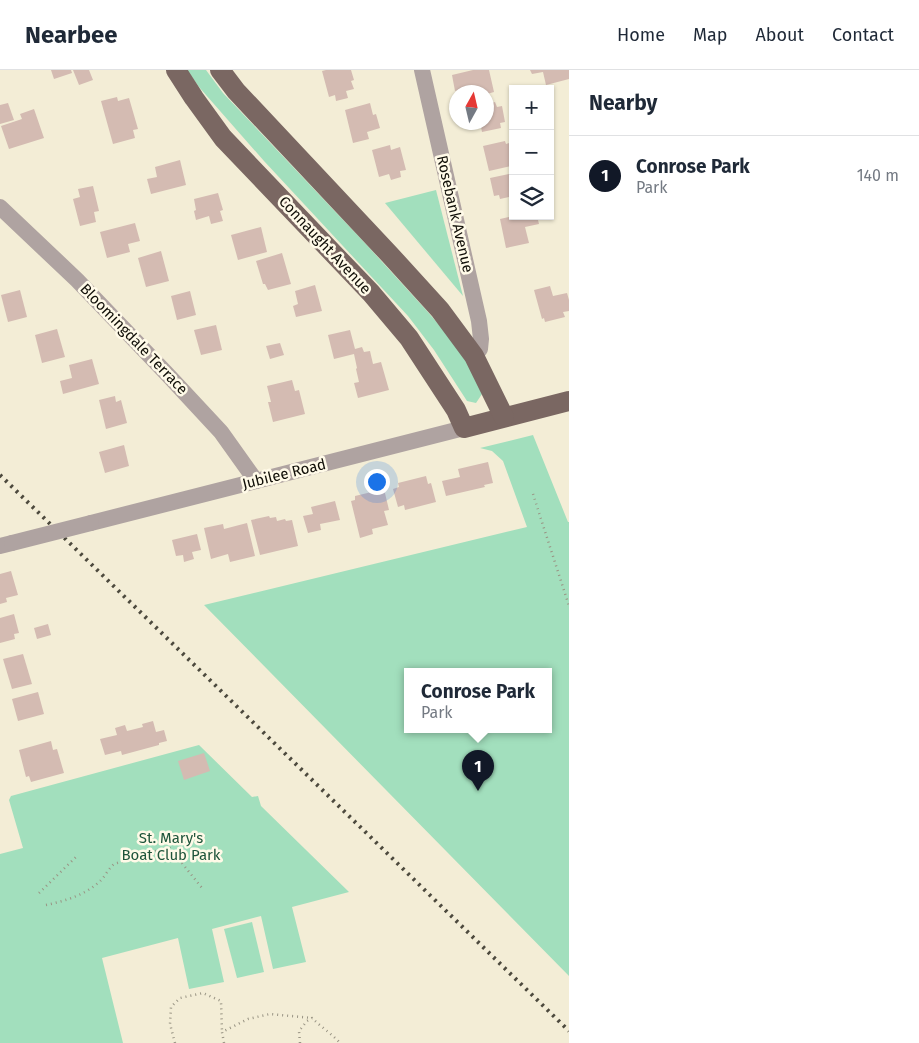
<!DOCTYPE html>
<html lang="en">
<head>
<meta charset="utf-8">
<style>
  body { margin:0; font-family:"Fira Sans",sans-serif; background:#f6f6f7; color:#1f2937 }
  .controls { position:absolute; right:15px; top:15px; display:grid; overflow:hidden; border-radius:0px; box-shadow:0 1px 4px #0004 }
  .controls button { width:45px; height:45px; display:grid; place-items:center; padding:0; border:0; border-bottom:1px solid #e0e1e3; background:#fff; color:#1f2937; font:25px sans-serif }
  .compass { position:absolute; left:449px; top:15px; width:45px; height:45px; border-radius:50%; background:#fff; box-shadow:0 1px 4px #0004; rotate:8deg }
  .you { position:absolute; left:376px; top:411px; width:18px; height:18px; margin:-12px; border:4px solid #fff; border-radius:50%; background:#1a73e8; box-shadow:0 0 0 8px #1a73e833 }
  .badge { display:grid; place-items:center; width:32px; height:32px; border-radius:50%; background:#111827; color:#fff; font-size:16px; font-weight:700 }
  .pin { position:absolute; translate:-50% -41px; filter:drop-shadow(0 1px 2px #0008) }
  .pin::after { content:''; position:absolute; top:26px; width:18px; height:15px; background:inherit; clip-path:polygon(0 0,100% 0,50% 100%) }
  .popup { position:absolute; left:404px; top:598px; width:148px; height:65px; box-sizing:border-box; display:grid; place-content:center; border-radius:0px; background:#fff; filter:drop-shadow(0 1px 4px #0005); font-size:16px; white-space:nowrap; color:#747a83 }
  .popup b { font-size:19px; color:#1f2937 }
  .popup::after { content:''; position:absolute; left:50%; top:100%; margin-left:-10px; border:10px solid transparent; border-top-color:#fff }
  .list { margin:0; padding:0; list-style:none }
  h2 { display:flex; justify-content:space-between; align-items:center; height:65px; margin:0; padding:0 20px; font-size:21px }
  h2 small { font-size:16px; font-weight:400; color:#747a83 }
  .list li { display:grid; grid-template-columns:32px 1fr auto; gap:15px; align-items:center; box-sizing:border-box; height:80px; padding:0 20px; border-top:1px solid #e0e1e3 }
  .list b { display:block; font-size:19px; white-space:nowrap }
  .list p { margin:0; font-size:16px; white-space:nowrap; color:#747a83 }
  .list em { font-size:16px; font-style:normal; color:#747a83 }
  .icon { flex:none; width:28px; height:28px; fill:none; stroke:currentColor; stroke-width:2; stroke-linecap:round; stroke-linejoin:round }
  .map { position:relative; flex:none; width:569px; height:973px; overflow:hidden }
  header { display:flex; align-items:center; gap:30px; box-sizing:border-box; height:70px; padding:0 25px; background:#fff; border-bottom:1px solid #e0e1e3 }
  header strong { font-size:24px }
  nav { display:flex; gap:28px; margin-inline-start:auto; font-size:18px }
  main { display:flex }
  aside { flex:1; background:#fff }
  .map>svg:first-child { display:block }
  .green { fill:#a2dfbd; fill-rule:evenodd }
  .building { fill:#d4bbb2 }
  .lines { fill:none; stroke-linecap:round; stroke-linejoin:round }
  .path { stroke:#999484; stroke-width:2.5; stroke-dasharray:1 4; stroke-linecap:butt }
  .minor { stroke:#afa3a1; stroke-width:16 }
  .major { stroke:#7a6762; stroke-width:20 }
  .rail { stroke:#4c493d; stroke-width:4; stroke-dasharray:2.5 5; stroke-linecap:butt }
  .minor-bridge { stroke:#afa3a1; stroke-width:16 }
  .labels { text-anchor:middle; stroke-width:5; stroke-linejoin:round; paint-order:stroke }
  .street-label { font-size:15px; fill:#110f08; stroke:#fffae8 }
  .park-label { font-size:15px; fill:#1e543a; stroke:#fffae8 }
</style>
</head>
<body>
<header>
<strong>Nearbee</strong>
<nav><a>Home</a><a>Map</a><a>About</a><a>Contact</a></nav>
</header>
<main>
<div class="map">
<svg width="569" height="973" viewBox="0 0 569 973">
  <rect width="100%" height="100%" fill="#f3edd6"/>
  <g class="green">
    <polygon points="187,0 206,0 223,23 364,172 427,241 459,278 476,307 482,324 476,333 467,331 434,280 408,246 264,91 199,17"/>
    <polygon points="436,120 463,226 385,133"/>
    <path d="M533,365L568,452H569V906L204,535L527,457L503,391L492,381L480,378ZM408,602H548V660H408Z"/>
    <polygon points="199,675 252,727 258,726 261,736 349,822 292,837 306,892 273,899 261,846 212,859 224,912 189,919 178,868 102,888 123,973 0,973 0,784 23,778 9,730 11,726"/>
    <polygon points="252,852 264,902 237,908 224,859"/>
  </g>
  <g class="building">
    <polygon points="51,0 71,0 72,3 54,9"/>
    <polygon points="73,0 89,0 93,10 79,15"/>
    <polygon points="326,0 351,0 354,10 351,11 354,19 346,21 348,28 336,31 335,25 329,27 322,1"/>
    <polygon points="473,0 489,0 494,22 487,24 487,22 467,22 466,18 455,21 452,5"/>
    <polygon points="530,0 569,0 569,9 546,15 543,2 532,4"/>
    <polygon points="117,27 118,31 129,28 138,59 133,60 135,68 113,74 101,31"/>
    <polygon points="495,32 497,37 502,36 505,52 500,53 501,58 482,62 480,52 487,52 487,34"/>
    <polygon points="8,33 14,50 0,54 0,35"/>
    <polygon points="370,33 373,45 376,44 380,58 367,62 369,69 353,73 345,40"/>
    <polygon points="34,39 44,68 9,79 1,56 22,49 20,44"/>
    <polygon points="505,71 506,74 512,72 513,73 513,85 509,86 511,96 489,101 483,76"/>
    <polygon points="390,75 391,80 400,77 406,100 400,101 401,107 391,110 389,104 379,107 372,80"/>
    <polygon points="180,90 186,115 151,124 147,109 157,107 155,97"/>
    <polygon points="513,103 513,126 500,129 499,125 494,126 490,108"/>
    <polygon points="93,116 99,141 94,142 96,152 80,156 73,129 80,127 78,119"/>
    <polygon points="218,123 223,140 220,141 223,151 211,154 209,146 196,150 194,141 196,140 194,129"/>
    <polygon points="513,146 537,146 539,154 525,157 529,173 506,178 500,149"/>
    <polygon points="135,153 140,171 128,174 130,182 107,188 100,162"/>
    <polygon points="261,157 267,182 238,190 231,165"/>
    <polygon points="161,181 169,211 146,217 138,188"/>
    <polygon points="282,183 291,214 268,220 265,214 263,214 256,191"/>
    <polygon points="315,215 322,241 296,247 293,236 298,234 295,221"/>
    <polygon points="550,216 553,226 567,223 569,230 569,241 563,242 565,247 545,252 544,248 542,249 534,220"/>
    <polygon points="20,220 27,247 8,252 1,225"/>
    <polygon points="190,221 196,245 177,250 171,226"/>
    <polygon points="216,255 222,280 201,285 194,260"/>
    <polygon points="57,259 65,287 42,293 35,265"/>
    <polygon points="350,260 355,279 362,277 364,282 370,281 373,294 381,292 389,320 358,328 354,313 359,312 356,299 357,298 354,284 334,289 328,265"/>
    <polygon points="280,273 284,285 270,289 266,276"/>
    <polygon points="92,289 99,314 63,324 60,311 72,308 69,295"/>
    <polygon points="292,310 295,321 299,320 305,344 273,352 268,332 271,332 267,316"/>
    <polygon points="115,326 116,332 121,330 127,353 106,359 99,330"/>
    <polygon points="124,375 129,396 105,403 99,382"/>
    <polygon points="488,392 493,413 484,415 485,417 446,426 442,411 460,407 458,399"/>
    <polygon points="426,406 428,414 431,413 436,432 405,440 404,435 398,437 393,419 399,417 398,413"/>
    <polygon points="384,419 389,440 384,441 388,455 372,459 373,464 360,468 351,431 355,430 355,426"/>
    <polygon points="335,431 340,450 320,454 321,460 308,463 303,446 313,444 311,437"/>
    <polygon points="269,446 270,448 276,447 277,451 285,449 286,451 292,450 298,476 260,485 251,450"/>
    <polygon points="247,453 255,486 230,492 228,484 211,489 204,458 223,454 224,459"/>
    <polygon points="197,464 201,480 192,482 194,489 184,492 183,485 176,486 172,470"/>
    <polygon points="11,501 18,525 6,528 7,532 0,534 0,504"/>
    <polygon points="14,544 19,563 14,564 15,569 0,573 0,548"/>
    <polygon points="48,554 51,565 37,569 34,558"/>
    <polygon points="23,584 32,614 12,619 3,589"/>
    <polygon points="38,622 44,644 18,651 12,629"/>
    <polygon points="153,651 156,662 164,660 167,671 159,673 159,675 122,685 121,681 105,685 100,669 117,665 115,658 125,655 127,661 143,657 142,654"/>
    <polygon points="51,671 53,680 57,679 64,703 31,712 29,706 26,707 19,680"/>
    <polygon points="204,683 210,701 184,710 178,691"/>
  </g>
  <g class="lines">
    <g class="path">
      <polyline points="533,424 569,536"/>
      <polyline points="39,823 77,786"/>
      <path d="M46,835C65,831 85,825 99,812C105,807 108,799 114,794L169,777L202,818"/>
      <polyline points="175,973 170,954 171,937 180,928 203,923 221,931 222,962"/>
      <polyline points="224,973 222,962 248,949 270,944 312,948"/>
      <path d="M300,973L299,961L307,951L312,948C321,957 332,964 340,973"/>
    </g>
    <g class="minor">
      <polyline points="422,0 479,251 481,269 480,279 474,286"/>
      <polyline points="0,137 77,210 168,305 221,362 256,411"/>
      <polyline points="91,453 464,358"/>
      <polyline points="0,476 12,473"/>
    </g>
    <g class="major">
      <polyline points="176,0 194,28 223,68 371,223 409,268 456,340 464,358 569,331"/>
      <polyline points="220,0 236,21 390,185 440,240 474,286 504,347"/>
    </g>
    <polyline class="rail" points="0,405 569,961"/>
    <polyline class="minor-bridge" points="12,473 91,453"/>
  </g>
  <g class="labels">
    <g class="street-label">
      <text transform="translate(455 144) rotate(77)" y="5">Rosebank Avenue</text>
      <text transform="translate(325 175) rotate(47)" y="5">Connaught Avenue</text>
      <text transform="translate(134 269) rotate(46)" y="5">Bloomingdale Terrace</text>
      <text transform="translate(284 404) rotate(-14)" y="5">Jubilee Road</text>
    </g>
    <g class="park-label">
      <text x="171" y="773">St. Mary's<tspan x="171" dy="17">Boat Club Park</tspan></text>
    </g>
  </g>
</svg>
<div class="controls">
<button>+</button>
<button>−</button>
<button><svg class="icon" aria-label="layers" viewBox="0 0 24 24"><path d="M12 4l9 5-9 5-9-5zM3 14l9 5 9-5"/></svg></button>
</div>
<svg class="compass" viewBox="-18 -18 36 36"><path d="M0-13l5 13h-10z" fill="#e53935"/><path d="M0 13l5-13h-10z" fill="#747a83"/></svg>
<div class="you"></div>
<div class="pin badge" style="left:478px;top:721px">1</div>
<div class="popup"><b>Conrose Park</b>Park</div>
</div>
<aside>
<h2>Nearby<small></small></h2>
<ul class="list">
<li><span class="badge">1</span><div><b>Conrose Park</b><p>Park</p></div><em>140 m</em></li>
</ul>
</aside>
</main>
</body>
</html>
